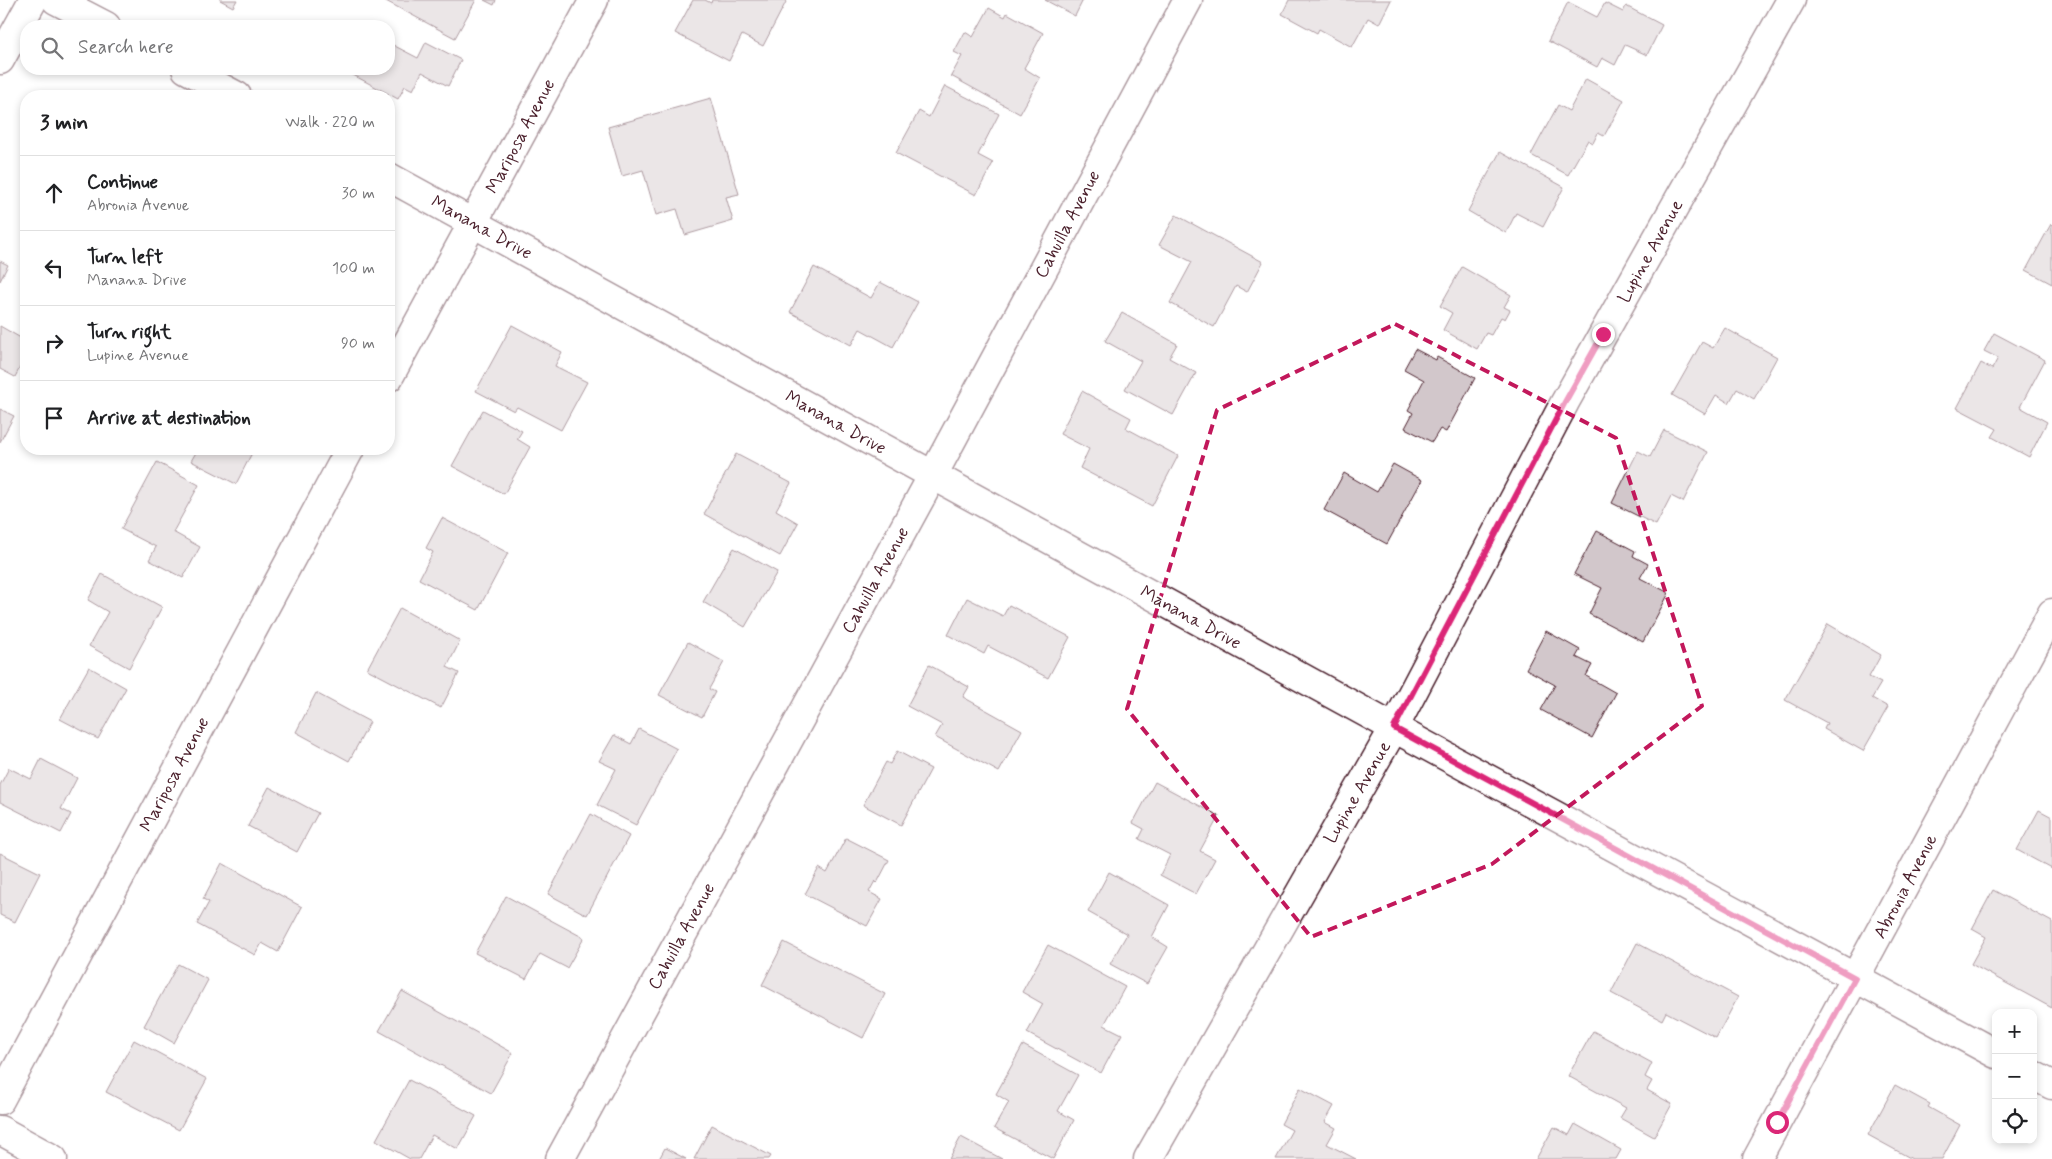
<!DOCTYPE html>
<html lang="en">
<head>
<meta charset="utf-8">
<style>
  body { margin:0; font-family:Mynerve,sans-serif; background:#f6f6f6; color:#202124 }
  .controls { position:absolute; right:15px; bottom:15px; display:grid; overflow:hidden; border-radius:10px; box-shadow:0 2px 8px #0003 }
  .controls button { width:45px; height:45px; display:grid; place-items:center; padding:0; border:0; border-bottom:1px solid #e0e0e0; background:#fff; color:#202124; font:25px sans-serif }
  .stop { position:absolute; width:15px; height:15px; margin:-11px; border:4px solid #db2777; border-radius:50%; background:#fff }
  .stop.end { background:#db2777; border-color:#fff; box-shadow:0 1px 5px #0008 }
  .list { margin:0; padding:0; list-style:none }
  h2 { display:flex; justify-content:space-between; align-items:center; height:65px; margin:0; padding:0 20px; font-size:21px }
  h2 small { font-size:16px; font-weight:400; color:#757577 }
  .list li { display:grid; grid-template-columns:32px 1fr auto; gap:15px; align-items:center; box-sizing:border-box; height:75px; padding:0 20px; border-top:1px solid #e0e0e0 }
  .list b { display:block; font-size:19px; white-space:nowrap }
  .list p { margin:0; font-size:16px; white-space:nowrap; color:#757577 }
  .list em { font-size:16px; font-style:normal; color:#757577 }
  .icon { flex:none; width:28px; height:28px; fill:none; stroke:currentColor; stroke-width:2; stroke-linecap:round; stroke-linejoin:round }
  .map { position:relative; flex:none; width:2052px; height:1159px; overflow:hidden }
  .search { position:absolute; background:#fff; box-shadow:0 2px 8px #0003; left:20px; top:20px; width:375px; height:55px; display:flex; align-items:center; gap:12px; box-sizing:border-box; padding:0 18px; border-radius:20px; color:#757577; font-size:19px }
  .panel { position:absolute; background:#fff; box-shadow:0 2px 8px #0003; left:20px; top:90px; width:375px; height:365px; border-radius:20px }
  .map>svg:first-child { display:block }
  .building { fill:#d2c7cb; stroke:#4a1f2b }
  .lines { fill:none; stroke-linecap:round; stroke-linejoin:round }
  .minor-casing { stroke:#4a1f2b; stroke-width:31 }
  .minor { stroke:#fff; stroke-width:28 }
  .route { stroke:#db2777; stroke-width:6 }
  .marked { fill:none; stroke:#c2185b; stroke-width:4; stroke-dasharray:10 6; stroke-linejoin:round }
  .labels { text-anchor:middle; stroke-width:4; stroke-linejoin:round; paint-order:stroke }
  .street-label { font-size:18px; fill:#4a1f2b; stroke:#fff }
</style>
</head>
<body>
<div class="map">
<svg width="2052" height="1159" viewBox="0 0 2052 1159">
  <rect width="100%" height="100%" fill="#fff"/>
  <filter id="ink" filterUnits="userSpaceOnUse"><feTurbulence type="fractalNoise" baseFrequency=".02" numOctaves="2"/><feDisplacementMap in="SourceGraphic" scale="10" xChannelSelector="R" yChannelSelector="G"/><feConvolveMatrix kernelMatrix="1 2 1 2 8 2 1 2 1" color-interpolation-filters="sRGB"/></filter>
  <g filter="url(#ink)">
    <g class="building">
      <polygon points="220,0 237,0 233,7"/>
      <polygon points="384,0 476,0 455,38"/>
      <polygon points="484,0 496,0 494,5"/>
      <polygon points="693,0 705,0 711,3 712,0 787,0 763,46 742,35 729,61 675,33"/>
      <polygon points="1045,0 1083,0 1075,16"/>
      <polygon points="1289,0 1391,0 1379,24 1368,18 1352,47 1319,29 1317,33 1282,14"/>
      <polygon points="1568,2 1597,17 1605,3 1623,12 1626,6 1662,25 1647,55 1625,45 1615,65 1602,58 1597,67 1548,41"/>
      <polygon points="989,8 1005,17 1007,13 1043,33 1024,68 1040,78 1020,114 951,76 962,56 954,52 965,32 973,37"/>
      <polygon points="426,42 461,60 448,86 422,72 413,90 405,86 398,99 342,69 389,69 389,43 418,58"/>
      <polygon points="1586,79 1624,100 1604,136 1598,133 1593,143 1588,140 1568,175 1531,155 1558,105 1569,111"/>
      <polygon points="945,86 999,114 978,155 993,163 976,195 896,153 919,111 929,117"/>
      <polygon points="711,98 739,194 726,197 733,221 685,235 677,209 656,215 643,170 622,176 608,127"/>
      <polygon points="1500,152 1564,187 1543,227 1516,213 1506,233 1468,211"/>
      <polygon points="1176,215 1263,262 1247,292 1236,286 1214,327 1170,303 1192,262 1159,245"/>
      <polygon points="2051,224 2052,225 2052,284 2026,270"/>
      <polygon points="0,261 8,265 0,281"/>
      <polygon points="814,267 871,298 880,282 918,302 893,347 860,329 851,345 790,312"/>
      <polygon points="1462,267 1511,295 1504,307 1510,310 1505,319 1501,317 1491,335 1486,333 1477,349 1443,330 1452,313 1440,306"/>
      <polygon points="1122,313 1177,344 1169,358 1196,373 1173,415 1125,389 1141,361 1105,341"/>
      <polygon points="512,325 562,352 555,366 587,382 561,430 517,407 514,411 476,391"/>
      <polygon points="0,326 26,341 26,356 15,377 0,369"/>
      <polygon points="1725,328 1777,357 1754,399 1737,389 1729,403 1716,395 1705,414 1672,395 1702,342 1713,348"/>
      <polygon points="1994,333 2045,360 2020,407 2047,422 2029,457 1992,437 1997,429 1957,408 1981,363 1992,369 1998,358 1984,351"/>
      <polygon points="1415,349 1436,360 1437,357 1475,378 1446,432 1440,429 1432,442 1405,428 1413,413 1408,410 1424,380 1404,369"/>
      <polygon points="1082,391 1131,418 1126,428 1178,456 1152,506 1080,468 1089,449 1060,434"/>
      <polygon points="0,409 14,416 0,442"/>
      <polygon points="483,410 522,431 517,439 530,447 504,494 452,466"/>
      <polygon points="1664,430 1708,452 1683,502 1671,496 1656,525 1612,503 1638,451 1650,457"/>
      <polygon points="198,449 254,449 236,484 191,461"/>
      <polygon points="736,454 791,483 776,510 798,523 780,556 704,514"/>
      <polygon points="157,462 199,485 173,532 200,547 183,578 149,560 156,547 121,529"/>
      <polygon points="1393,464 1422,480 1387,544 1324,510 1344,473 1377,492"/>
      <polygon points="442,518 508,553 478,610 419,579 433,552 426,548"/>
      <polygon points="1597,531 1635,551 1633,556 1648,564 1640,578 1669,593 1643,642 1589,614 1602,588 1574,574"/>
      <polygon points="734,548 777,572 745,627 703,602"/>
      <polygon points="102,574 162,607 129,668 89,646 108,612 88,600"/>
      <polygon points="967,598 1003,616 1009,605 1070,637 1048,678 988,646 984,654 948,635"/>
      <polygon points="400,608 460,641 447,667 459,673 441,708 367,669"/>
      <polygon points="1828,624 1881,655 1869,677 1881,683 1872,698 1888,707 1863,751 1824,729 1827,723 1785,700"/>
      <polygon points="1546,631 1580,650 1576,657 1592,665 1586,676 1616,693 1592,738 1541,710 1555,685 1526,669"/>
      <polygon points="688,642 724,662 709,689 715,692 702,717 659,695"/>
      <polygon points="929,665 969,687 963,697 1022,730 999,772 935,737 942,725 907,706"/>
      <polygon points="89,667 126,688 98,739 60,719"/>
      <polygon points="316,693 370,722 349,761 296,732"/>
      <polygon points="639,729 677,749 636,825 597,805 616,769 599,761 614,735 631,744"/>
      <polygon points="897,751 931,769 901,825 863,805 886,762 890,764"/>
      <polygon points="41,759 77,778 61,809 71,814 61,833 0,802 0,785 9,768 31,779"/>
      <polygon points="1155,782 1219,816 1200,851 1215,859 1196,894 1160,875 1170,855 1139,839 1144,829 1133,823"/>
      <polygon points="269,787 318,813 297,852 248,826"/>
      <polygon points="2039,810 2052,817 2052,869 2017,850"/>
      <polygon points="591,814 629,836 587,915 548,894"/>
      <polygon points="846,838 889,860 877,883 875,881 869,892 882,899 867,926 805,894 819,868 827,873"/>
      <polygon points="0,853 40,873 15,922 0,915"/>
      <polygon points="222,863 302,907 278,952 262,943 255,955 197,924 209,902 203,899"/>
      <polygon points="1109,872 1169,905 1152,937 1168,947 1147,984 1110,964 1127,934 1088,912"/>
      <polygon points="1993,890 2052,922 2052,1008 1971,964 1986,937 1972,929"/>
      <polygon points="506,896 584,938 567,968 540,954 526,979 475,953"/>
      <polygon points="784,942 885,994 863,1038 762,985"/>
      <polygon points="1637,943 1738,997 1716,1038 1666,1012 1662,1020 1611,993"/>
      <polygon points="1048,945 1125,987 1104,1025 1122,1034 1101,1073 1027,1033 1043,1004 1022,992"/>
      <polygon points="178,964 208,980 174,1043 144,1026"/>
      <polygon points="402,991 513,1053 491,1093 379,1031"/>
      <polygon points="1593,1031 1652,1063 1645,1077 1652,1081 1647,1090 1672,1104 1654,1137 1620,1118 1626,1108 1568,1076"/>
      <polygon points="134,1040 207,1079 179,1130 106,1092"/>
      <polygon points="1023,1045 1078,1075 1058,1111 1074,1120 1053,1159 994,1128 1009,1102 996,1094"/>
      <polygon points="409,1080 476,1116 458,1149 432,1135 419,1159 410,1159 376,1140"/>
      <polygon points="1895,1085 1930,1104 1928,1107 1960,1125 1942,1159 1912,1159 1868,1135"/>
      <polygon points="1300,1088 1334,1106 1325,1122 1336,1128 1327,1144 1356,1159 1276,1159 1292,1130 1281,1124"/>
      <polygon points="1575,1124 1621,1150 1616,1159 1536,1159 1554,1127 1569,1135"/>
      <polygon points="712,1125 771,1156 769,1159 694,1159"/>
      <polygon points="961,1137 1002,1159 949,1159"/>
      <polygon points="665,1148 686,1159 659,1159"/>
    </g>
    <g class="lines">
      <defs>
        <g id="minor">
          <polyline points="56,0 106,26"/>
          <polyline points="0,60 33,0"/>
          <polyline points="186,69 237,96"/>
          <polyline points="389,177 1394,728 1996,1054"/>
          <polyline points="389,377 594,0"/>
          <polyline points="2033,1075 2052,1085"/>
          <polyline points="0,1100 350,449"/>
          <polyline points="0,1130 53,1159"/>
          <polyline points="560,1159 933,475 1188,0"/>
          <polyline points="1148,1159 1394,728 1565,402 1791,0"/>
          <polyline points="1757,1159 2052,613"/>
        </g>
      </defs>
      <use href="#minor" class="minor-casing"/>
      <use href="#minor" class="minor"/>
    </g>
  </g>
  <g class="lines" filter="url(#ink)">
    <polyline class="route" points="1603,334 1565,402 1394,728 1855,978 1777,1122"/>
  </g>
  <path d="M0 0H2052V1159H0ZM1395,324L1616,438L1702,706L1492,864L1311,937L1127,709L1217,410Z" fill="#fff" fill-opacity=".55" fill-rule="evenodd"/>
  <path class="marked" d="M1395,324L1616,438L1702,706L1492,864L1311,937L1127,709L1217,410Z"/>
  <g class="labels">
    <g class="street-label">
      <text transform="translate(520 136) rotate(-62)" y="6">Mariposa Avenue</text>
      <text transform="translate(1067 224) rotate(-62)" y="6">Cahuilla Avenue</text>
      <text transform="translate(482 227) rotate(29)" y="6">Manana Drive</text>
      <text transform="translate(1650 251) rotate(-61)" y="6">Lupine Avenue</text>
      <text transform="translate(836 422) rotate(29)" y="6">Manana Drive</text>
      <text transform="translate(875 580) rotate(-61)" y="6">Cahuilla Avenue</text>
      <text transform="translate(1191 617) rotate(29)" y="6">Manana Drive</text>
      <text transform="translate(174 774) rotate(-62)" y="6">Mariposa Avenue</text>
      <text transform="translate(1357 792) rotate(-60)" y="6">Lupine Avenue</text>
      <text transform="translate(1905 886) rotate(-62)" y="6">Abronia Avenue</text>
      <text transform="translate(681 936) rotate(-61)" y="6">Cahuilla Avenue</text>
    </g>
  </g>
</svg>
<div class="controls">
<button>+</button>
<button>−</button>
<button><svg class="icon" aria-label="locate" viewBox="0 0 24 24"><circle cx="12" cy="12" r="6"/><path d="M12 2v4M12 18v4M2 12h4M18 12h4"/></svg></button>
</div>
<div class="stop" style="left:1777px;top:1122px"></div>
<div class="stop end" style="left:1603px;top:334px"></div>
<div class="search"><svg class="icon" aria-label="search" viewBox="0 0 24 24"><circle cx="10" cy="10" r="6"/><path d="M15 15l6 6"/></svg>Search here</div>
<section class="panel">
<h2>3 min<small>Walk · 220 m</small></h2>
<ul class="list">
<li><svg class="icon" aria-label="ahead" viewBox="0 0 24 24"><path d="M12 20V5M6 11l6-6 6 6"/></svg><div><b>Continue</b><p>Abronia Avenue</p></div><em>30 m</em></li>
<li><svg class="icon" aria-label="left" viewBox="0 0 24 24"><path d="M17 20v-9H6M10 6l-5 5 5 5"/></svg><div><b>Turn left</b><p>Manana Drive</p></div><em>100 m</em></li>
<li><svg class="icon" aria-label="right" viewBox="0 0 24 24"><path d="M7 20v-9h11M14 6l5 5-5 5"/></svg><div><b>Turn right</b><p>Lupine Avenue</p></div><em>90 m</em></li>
<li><svg class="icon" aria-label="arrive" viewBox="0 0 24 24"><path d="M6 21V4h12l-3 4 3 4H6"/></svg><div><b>Arrive at destination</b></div></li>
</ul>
</section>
</div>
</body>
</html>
